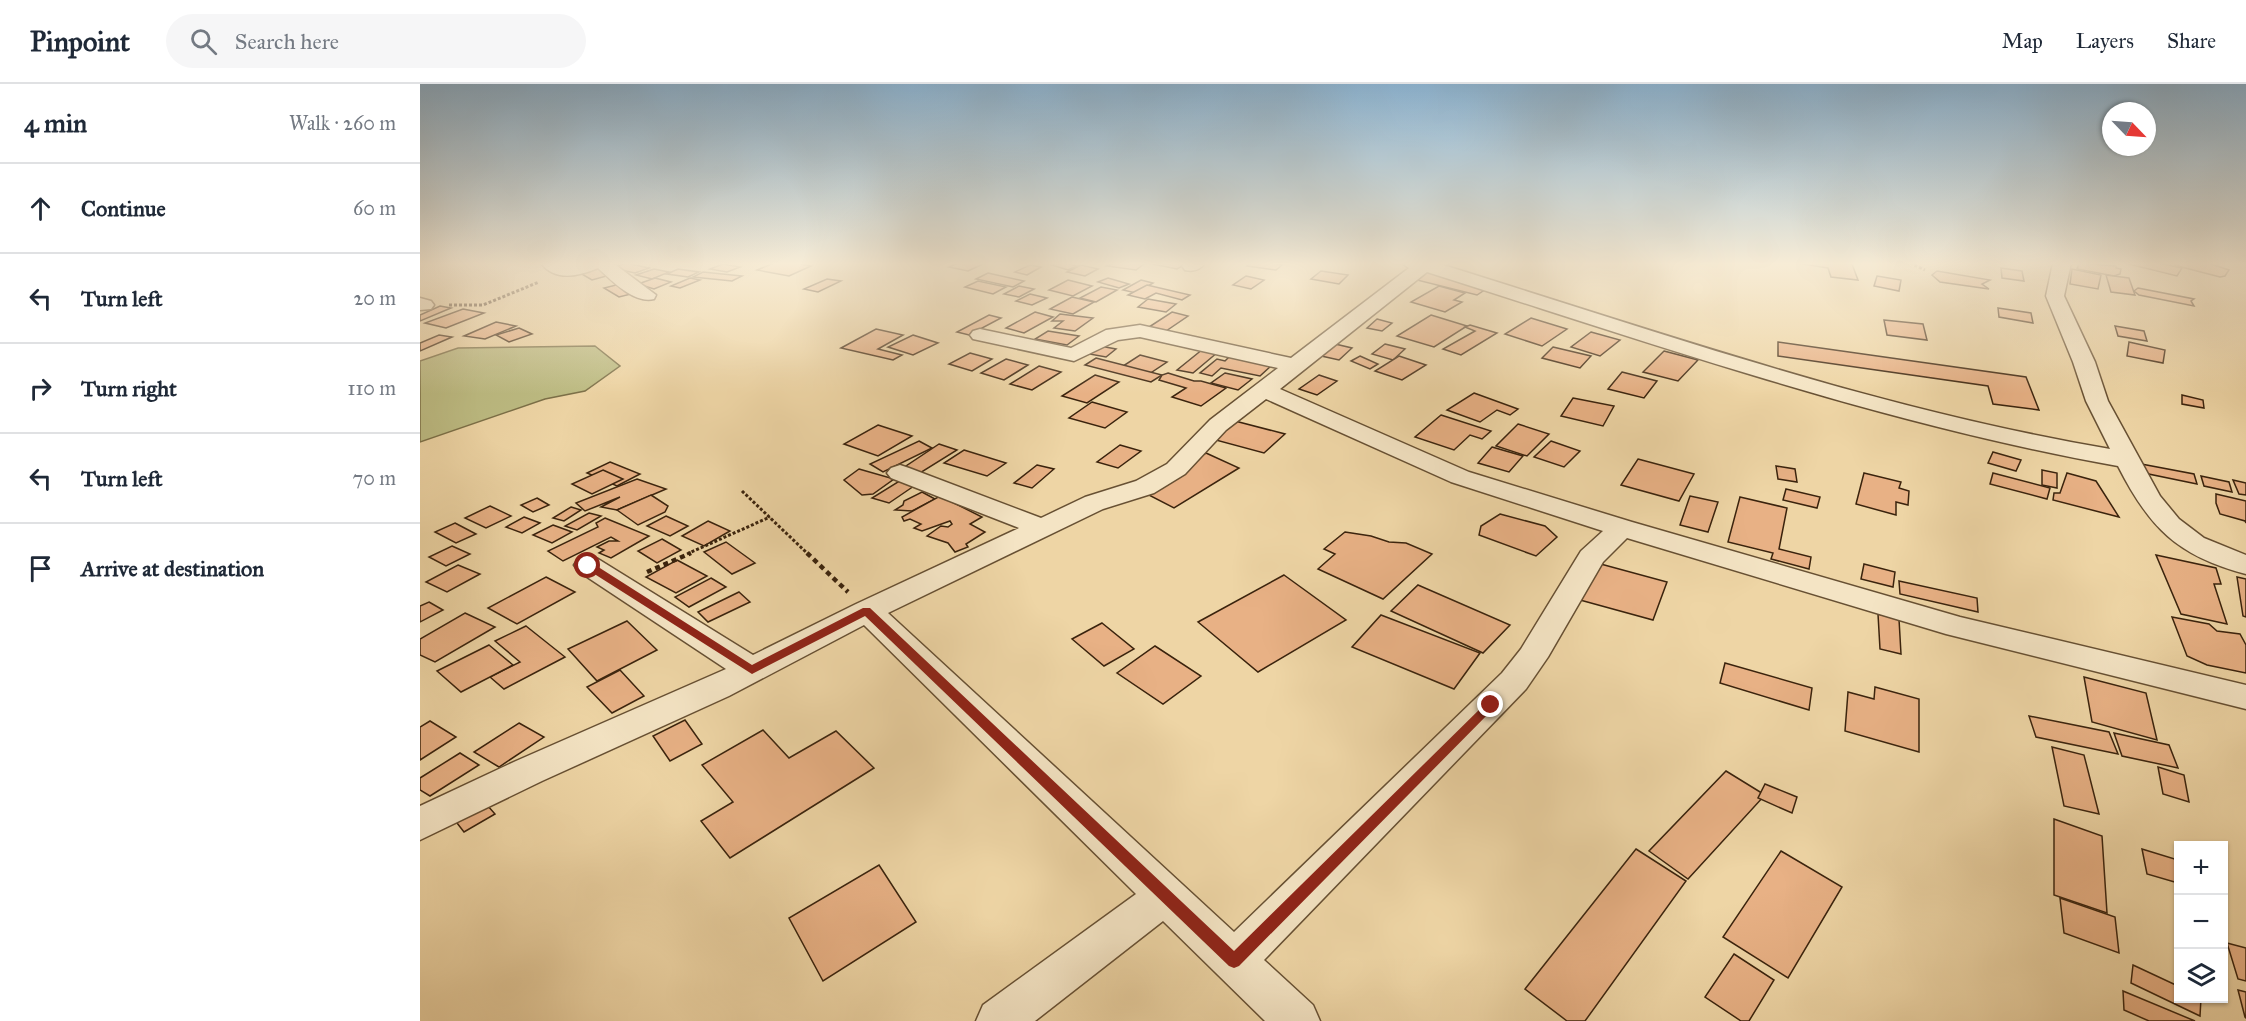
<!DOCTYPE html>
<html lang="en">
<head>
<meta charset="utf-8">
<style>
  body { margin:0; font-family:"IM FELL Great Primer",serif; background:#f6f6f7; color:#1f2937 }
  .controls { position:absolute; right:18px; bottom:18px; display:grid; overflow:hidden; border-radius:0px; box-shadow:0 2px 4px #0004 }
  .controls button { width:54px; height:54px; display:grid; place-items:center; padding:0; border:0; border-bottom:2px solid #e0e1e3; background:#fff; color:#1f2937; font:30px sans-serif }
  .compass { position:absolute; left:1682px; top:18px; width:54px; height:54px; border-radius:50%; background:#fff; box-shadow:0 2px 4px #0004; rotate:115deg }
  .stop { position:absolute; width:18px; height:18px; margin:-14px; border:4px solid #8f2418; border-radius:50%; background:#fff }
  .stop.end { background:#8f2418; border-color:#fff; box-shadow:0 2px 6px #0008 }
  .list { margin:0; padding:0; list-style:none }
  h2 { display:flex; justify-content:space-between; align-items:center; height:78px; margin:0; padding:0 24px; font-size:26px }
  h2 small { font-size:20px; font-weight:400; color:#747a83 }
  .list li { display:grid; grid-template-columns:39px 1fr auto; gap:18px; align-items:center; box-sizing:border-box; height:90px; padding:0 24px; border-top:2px solid #e0e1e3 }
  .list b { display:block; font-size:22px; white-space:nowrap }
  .list em { font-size:20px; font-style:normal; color:#747a83 }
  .icon { flex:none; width:33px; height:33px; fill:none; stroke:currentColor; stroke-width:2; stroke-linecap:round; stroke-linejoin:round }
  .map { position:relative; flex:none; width:1826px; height:937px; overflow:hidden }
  header { display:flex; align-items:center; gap:36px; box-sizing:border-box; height:84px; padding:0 30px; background:#fff; border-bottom:2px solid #e0e1e3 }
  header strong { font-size:28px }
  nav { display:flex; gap:33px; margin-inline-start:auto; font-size:21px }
  .search { width:420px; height:54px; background:#f6f6f7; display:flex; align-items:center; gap:15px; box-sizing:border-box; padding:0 21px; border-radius:33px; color:#747a83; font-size:22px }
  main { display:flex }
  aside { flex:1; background:#fff }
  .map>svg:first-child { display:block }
  .green { fill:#bdbc83; stroke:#7c7048; stroke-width:1.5 }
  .building { fill:#e8b185; stroke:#3a230d; stroke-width:1.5 }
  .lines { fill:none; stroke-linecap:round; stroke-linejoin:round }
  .minor-casing { stroke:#675033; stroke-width:3 }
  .path-far1 { stroke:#3a230d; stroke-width:3; stroke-dasharray:3 2; stroke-linecap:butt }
  .path { stroke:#3a230d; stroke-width:4.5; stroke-dasharray:5 4; stroke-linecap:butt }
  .minor { fill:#f4e4c4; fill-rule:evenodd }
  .route { fill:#8f2418 }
</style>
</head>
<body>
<header>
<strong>Pinpoint</strong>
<div class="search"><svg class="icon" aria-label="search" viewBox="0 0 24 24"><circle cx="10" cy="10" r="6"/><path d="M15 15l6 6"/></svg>Search here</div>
<nav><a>Map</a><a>Layers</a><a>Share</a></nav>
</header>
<main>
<aside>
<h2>4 min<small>Walk · 260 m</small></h2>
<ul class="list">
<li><svg class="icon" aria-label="ahead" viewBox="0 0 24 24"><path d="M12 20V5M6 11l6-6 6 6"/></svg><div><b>Continue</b></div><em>60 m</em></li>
<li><svg class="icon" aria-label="left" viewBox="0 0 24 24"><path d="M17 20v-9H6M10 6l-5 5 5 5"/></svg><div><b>Turn left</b></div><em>20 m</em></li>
<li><svg class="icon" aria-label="right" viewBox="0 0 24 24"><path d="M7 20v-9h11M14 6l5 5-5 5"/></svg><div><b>Turn right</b></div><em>110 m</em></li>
<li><svg class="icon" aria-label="left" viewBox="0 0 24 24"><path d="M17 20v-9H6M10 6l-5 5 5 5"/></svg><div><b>Turn left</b></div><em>70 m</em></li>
<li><svg class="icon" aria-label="arrive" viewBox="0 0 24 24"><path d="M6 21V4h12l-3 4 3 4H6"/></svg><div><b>Arrive at destination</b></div></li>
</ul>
</aside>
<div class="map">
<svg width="1826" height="937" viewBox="0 0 1826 937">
  <rect width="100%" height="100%" fill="#eed5a5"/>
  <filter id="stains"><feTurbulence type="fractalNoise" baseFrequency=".00333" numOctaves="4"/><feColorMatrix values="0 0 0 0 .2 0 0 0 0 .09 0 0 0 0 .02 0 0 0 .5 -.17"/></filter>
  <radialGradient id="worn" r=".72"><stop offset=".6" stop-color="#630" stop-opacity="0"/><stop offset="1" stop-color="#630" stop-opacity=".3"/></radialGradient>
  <polygon class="green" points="175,262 200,282 165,307 125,315 0,358 0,277 38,264"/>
  <g class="building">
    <polygon points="206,179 229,184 215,189 192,184"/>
    <polygon points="354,179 375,179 391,182 369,192 337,186"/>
    <polygon points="538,179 565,179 548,187 529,183"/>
    <polygon points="638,179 645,179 657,182 648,186 632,181"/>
    <polygon points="694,179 725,179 716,186 687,182"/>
    <polygon points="734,179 767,179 757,185 733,180"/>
    <polygon points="830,179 851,179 862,181 856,186 827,182"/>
    <polygon points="1377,179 1432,180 1438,196 1411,193 1408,184"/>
    <polygon points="1659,179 1696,182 1696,184 1701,185 1700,190 1694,192 1657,185"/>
    <polygon points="1705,179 1738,179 1762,184 1757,192"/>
    <polygon points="1756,179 1788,179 1809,186 1805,192 1800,193 1754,181"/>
    <polygon points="303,180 320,183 307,188 290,185"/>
    <polygon points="610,181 621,183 607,191 595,188"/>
    <polygon points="661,181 678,185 665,192 647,188"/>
    <polygon points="178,184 190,191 172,196 160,189"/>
    <polygon points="1581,184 1602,187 1604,197 1582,194"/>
    <polygon points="234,185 249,188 232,195 216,191"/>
    <polygon points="258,185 279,188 268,193 247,190"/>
    <polygon points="1652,185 1681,191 1678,205 1650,200"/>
    <polygon points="1001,186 1069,203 1057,211 989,194"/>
    <polygon points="901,187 928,191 919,200 891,195"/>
    <polygon points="1517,187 1570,196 1562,200 1569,205 1520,198 1512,191"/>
    <polygon points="283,188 322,192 312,197 273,193"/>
    <polygon points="568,189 604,197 593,203 556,195"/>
    <polygon points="1686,191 1709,194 1715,211 1691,208"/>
    <polygon points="826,192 844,196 831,205 813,201"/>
    <polygon points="1457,192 1481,196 1479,207 1454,202"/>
    <polygon points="235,194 251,198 234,205 218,200"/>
    <polygon points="270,194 280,196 260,204 251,202"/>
    <polygon points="688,194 709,200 699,204 678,198"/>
    <polygon points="407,195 421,197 398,208 384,205"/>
    <polygon points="648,196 672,202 653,212 629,206"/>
    <polygon points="721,196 733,199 716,209 703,206"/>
    <polygon points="558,197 586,203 573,210 545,203"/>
    <polygon points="200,200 215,209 199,213 184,204"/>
    <polygon points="727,201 770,211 762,216 736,209 725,215 708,211"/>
    <polygon points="599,202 614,205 599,213 584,210"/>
    <polygon points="1019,202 1045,209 1034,216 1042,218 1025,228 991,218"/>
    <polygon points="681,203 697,206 676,218 660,214"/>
    <polygon points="1718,204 1774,215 1771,217 1774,222 1719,211 1714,207"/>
    <polygon points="610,210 627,214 612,221 596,217"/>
    <polygon points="652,213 674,218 653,230 630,225"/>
    <polygon points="728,215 756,220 746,228 718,223"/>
    <polygon points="20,222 31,224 0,237 0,231"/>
    <polygon points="1578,224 1611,229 1613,239 1579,233"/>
    <polygon points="43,225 64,229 26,244 5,239"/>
    <polygon points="615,228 633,233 604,249 586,244"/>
    <polygon points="752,228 768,232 746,247 729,243"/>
    <polygon points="640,230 673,234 655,247 634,244 643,237 632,237"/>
    <polygon points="569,231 581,234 549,251 537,248"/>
    <polygon points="1011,231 1047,242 1014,263 977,252"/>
    <polygon points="1111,234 1147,245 1122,262 1085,250"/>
    <polygon points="957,235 972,239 962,247 947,244"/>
    <polygon points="1464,236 1503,240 1507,256 1467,251"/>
    <polygon points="76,238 96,242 65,255 44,252"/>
    <polygon points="1050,241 1077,249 1041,271 1023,265 1055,247 1045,243"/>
    <polygon points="1695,242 1724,247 1727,257 1698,252"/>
    <polygon points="99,244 112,250 89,258 76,251"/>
    <polygon points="456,245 483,251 458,265 482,271 473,276 421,264"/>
    <polygon points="628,247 659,252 647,261 615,255"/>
    <polygon points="1171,248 1200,256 1180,272 1151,263"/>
    <polygon points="19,251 32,253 0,267 0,259"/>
    <polygon points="493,251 518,259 493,271 468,263"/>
    <polygon points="1358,258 1606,293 1619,326 1573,320 1568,302 1358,272"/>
    <polygon points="1709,258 1745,266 1743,279 1707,272"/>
    <polygon points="911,259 932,264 919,276 897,271"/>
    <polygon points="965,260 985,265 973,276 952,270"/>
    <polygon points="680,262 696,265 686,273 664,269"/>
    <polygon points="1133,263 1171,272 1160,284 1122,274"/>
    <polygon points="783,265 798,268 773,289 757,286"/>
    <polygon points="1244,267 1278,276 1258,297 1223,288"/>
    <polygon points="550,269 572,275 552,287 529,280"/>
    <polygon points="720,271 747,278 729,290 703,282"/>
    <polygon points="810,272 852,281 840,292 801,284 792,292 780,289 797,275 805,277"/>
    <polygon points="940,272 958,280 950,285 931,277"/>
    <polygon points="979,272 1006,281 982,296 955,287"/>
    <polygon points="676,274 742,291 731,298 665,281"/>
    <polygon points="586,275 608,281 584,296 561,289"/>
    <polygon points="619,282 641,288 612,306 590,300"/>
    <polygon points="1202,288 1237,297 1224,314 1188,305"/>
    <polygon points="748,289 774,297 781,297 806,304 781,322 752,313 766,304 739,296 742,291"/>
    <polygon points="805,289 832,295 818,306 791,299"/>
    <polygon points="675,291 699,298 667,319 642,312"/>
    <polygon points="899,291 917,297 897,311 879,305"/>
    <polygon points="1054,309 1098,325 1090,331 1077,326 1060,338 1027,326"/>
    <polygon points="1762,311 1783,316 1784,324 1762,320"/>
    <polygon points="1153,314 1194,322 1183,342 1141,332"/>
    <polygon points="672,318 707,328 685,344 649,334"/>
    <polygon points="1021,331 1071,347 1062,355 1050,351 1034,366 995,353"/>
    <polygon points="815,337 865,350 844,369 792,355"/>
    <polygon points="1098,340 1129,350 1107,372 1076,362"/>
    <polygon points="458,341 492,352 458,372 424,360"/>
    <polygon points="499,357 512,364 463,388 450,380"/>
    <polygon points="1131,357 1160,367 1144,383 1114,373"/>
    <polygon points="519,360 537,366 500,389 483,384"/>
    <polygon points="700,361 721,367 698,384 677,378"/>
    <polygon points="1072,363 1103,372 1089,388 1058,379"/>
    <polygon points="544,366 586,379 567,392 524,379"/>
    <polygon points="1573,368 1601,376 1596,387 1568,379"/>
    <polygon points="786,369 819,384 754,424 721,407"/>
    <polygon points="1218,375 1274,390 1259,417 1201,401"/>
    <polygon points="190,378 220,390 197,402 167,389"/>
    <polygon points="1716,379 1774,390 1777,400 1719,388"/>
    <polygon points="617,381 634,385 612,404 594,399"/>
    <polygon points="1356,382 1375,385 1377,398 1358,395"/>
    <polygon points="439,385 474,395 453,410 442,411 424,396"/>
    <polygon points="183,386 203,395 172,410 152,400"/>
    <polygon points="1622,386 1637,389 1637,404 1622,401"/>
    <polygon points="1444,389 1481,398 1479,404 1489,407 1488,421 1476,418 1476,431 1436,420"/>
    <polygon points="1573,389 1630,404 1627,415 1570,400"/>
    <polygon points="1647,389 1676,397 1699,433 1633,416 1634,409 1640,409"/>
    <polygon points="1781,392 1809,398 1812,408 1784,402"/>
    <polygon points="217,395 246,405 197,426 181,423 200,413 165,427 156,419"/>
    <polygon points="481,396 494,402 469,419 452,414"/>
    <polygon points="1813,396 1826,399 1826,411 1819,410"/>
    <polygon points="1366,405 1400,413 1397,424 1363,416"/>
    <polygon points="502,408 515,415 492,427 475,426 483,421 484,417"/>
    <polygon points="1796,410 1826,417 1826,439 1825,437 1800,430 1796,419"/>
    <polygon points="231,411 248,422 245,428 218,441 197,426"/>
    <polygon points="520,412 562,433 550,440 565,448 546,460 548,463 535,468 528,459 507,452 521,442 528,443 532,440 530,437 502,447 494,444 501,440 490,435 484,437 482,433"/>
    <polygon points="1270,412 1298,418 1288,448 1260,441"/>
    <polygon points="1320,413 1367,424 1359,465 1391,473 1389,485 1351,475 1353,469 1308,458"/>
    <polygon points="117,414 129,421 113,428 101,421"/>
    <polygon points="70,422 91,432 66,444 45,434"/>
    <polygon points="151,423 161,426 144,437 133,434"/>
    <polygon points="169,429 181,432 157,446 145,442"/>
    <polygon points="1080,430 1125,442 1137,453 1116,472 1059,451 1061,442"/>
    <polygon points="246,432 268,442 250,452 227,442"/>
    <polygon points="104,433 120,439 102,449 86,443"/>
    <polygon points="185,434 229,452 191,474 179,469 184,466 177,463 189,457 198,457 191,453 143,477 128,467 178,443 176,439"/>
    <polygon points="288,437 310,447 284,462 262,452"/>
    <polygon points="35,439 56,450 36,459 15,448"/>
    <polygon points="133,441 152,448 132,459 113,451"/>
    <polygon points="925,448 951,452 969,458 986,459 1012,470 963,515 898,485 915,470 904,465"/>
    <polygon points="242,455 261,466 237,479 218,467"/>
    <polygon points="306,458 335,479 312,490 284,468"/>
    <polygon points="32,462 50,470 26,482 9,473"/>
    <polygon points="1736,471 1796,484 1801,500 1794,500 1807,540 1761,530"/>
    <polygon points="257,476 287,492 256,509 226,493"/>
    <polygon points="1177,479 1247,498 1233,536 1160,516"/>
    <polygon points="1444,480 1475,488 1473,503 1441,495"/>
    <polygon points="38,481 60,490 27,508 6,498"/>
    <polygon points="864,491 926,536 838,588 778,538"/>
    <polygon points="126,493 155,508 97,540 68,524"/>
    <polygon points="1817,493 1826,495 1826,533 1823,532"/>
    <polygon points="291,494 306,503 269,523 255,513"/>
    <polygon points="1479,497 1557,514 1558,528 1480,510"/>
    <polygon points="998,501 1090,541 1063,569 971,527"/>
    <polygon points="319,508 330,518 288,538 278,528"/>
    <polygon points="9,518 23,526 0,538 0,522"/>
    <polygon points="45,529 75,543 15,578 0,571 0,555"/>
    <polygon points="1458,530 1479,535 1481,570 1460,565"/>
    <polygon points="961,531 1060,569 1034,605 932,563"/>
    <polygon points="1752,533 1789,540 1797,547 1820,550 1826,561 1826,589 1787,581 1767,572"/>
    <polygon points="207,537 237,566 177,597 148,565"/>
    <polygon points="682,539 714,565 684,582 652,555"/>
    <polygon points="106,542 145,573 84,605 70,593 100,578 75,557"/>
    <polygon points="69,561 93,581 41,608 17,587"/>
    <polygon points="735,562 781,592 743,620 697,589"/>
    <polygon points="1305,579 1392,604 1389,626 1300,599"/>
    <polygon points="200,586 224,612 192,629 167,603"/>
    <polygon points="1664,593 1726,609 1737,656 1672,638"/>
    <polygon points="1455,603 1499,615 1499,668 1425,647 1428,608 1454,615"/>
    <polygon points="1609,632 1689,648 1698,670 1616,653"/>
    <polygon points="265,636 282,660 250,677 233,652"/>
    <polygon points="10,637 36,653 0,676 0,643"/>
    <polygon points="99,639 124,653 79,683 54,668"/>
    <polygon points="343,646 369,674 416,647 454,684 310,774 281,737 313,718 282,681"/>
    <polygon points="1694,649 1749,661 1758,684 1702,672"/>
    <polygon points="1632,663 1664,671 1679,730 1644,722"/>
    <polygon points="40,669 59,681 10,712 0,706 0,694"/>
    <polygon points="1738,683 1764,691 1769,718 1743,710"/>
    <polygon points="1306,687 1345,711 1268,795 1229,767"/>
    <polygon points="1345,700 1377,713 1372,729 1338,714"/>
    <polygon points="60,713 75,730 44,748 30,730"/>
    <polygon points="1634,735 1682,752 1687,829 1634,811"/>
    <polygon points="1216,765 1266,797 1165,937 1147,937 1105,905"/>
    <polygon points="1722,765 1758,776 1758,799 1727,790"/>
    <polygon points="1361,767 1422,803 1368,894 1303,853"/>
    <polygon points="459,781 496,838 403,897 369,834"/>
    <polygon points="1640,814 1695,833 1699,869 1644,849"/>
    <polygon points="1807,859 1826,864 1826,897 1818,895"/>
    <polygon points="1314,870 1354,896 1329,937 1321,937 1285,913"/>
    <polygon points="1713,881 1758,902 1758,914 1781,914 1780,932 1711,899"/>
    <polygon points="1818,906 1826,908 1826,934 1825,933"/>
    <polygon points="1703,907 1775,937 1729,937 1704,926"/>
  </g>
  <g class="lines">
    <defs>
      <g id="minor">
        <path d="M121,179H193L236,211L234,215C214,220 191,196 178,184C159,192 135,198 121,179Z"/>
        <path d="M764,179H785C780,186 773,188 765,186L762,182Z"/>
        <path d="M982,179H1017C1239,248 1460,326 1690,365L1666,317L1653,278L1626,212L1633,179H1651L1644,212L1675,278L1688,317L1740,412L1759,435L1784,454L1826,471V490C1757,472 1729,443 1698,382C1462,340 1235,260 1007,188L860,305L1049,388L1212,438L1540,533L1826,601V625L1526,550L1207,454L1183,478L1128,573L1106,605L844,876L893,921L900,937H845L743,837L615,937H556L563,921L716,810L444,541L309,612L122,697L0,756V722L96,677L306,585L158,487L154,481L158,475L168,472L178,475L333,571L436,520L599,444L471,394L467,389L471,384L480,381L489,384L621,434L665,413L716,397L747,380L790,336L858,284L720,253L698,256L654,277L553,255L550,251L553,247L560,245L651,264L686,246L720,241L871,274L989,184ZM846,315L1031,398L1183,447L1161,467L1101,565L1082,589L814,848L468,529L683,425L734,409L765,390L806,346Z"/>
        <polygon points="0,214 11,217 14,221 11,225 0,226"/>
      </g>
    </defs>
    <use href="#minor" class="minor-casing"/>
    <g class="path-far1">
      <polyline points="1490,179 1505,186"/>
      <polyline points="29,221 63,221 119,198"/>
      <polyline points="322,407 388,470"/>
      <polyline points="267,470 350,433"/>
    </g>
    <g class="path">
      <polyline points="387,469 428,508"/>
      <polyline points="227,488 271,469"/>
    </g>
    <use href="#minor" class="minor"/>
  </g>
  <linearGradient id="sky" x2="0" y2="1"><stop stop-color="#8bb4d3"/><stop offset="0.58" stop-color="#f7ecd6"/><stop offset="1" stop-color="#f7ecd6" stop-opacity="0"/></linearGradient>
  <rect width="1826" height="310" fill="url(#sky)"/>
  <polygon class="route" points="165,479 172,479 332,581 443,524 450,524 814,867 1067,618 1071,617 1077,621 819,882 814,884 809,882 445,532 332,590 165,484"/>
  <rect width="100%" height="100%" filter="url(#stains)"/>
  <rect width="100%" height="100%" fill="url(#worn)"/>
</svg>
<div class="controls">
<button>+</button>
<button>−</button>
<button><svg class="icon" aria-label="layers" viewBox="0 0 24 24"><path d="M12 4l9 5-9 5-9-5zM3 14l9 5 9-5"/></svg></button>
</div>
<svg class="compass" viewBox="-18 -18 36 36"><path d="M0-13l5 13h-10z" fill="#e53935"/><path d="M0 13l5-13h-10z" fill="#747a83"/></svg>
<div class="stop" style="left:168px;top:482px"></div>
<div class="stop end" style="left:1071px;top:621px"></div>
</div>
</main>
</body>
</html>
